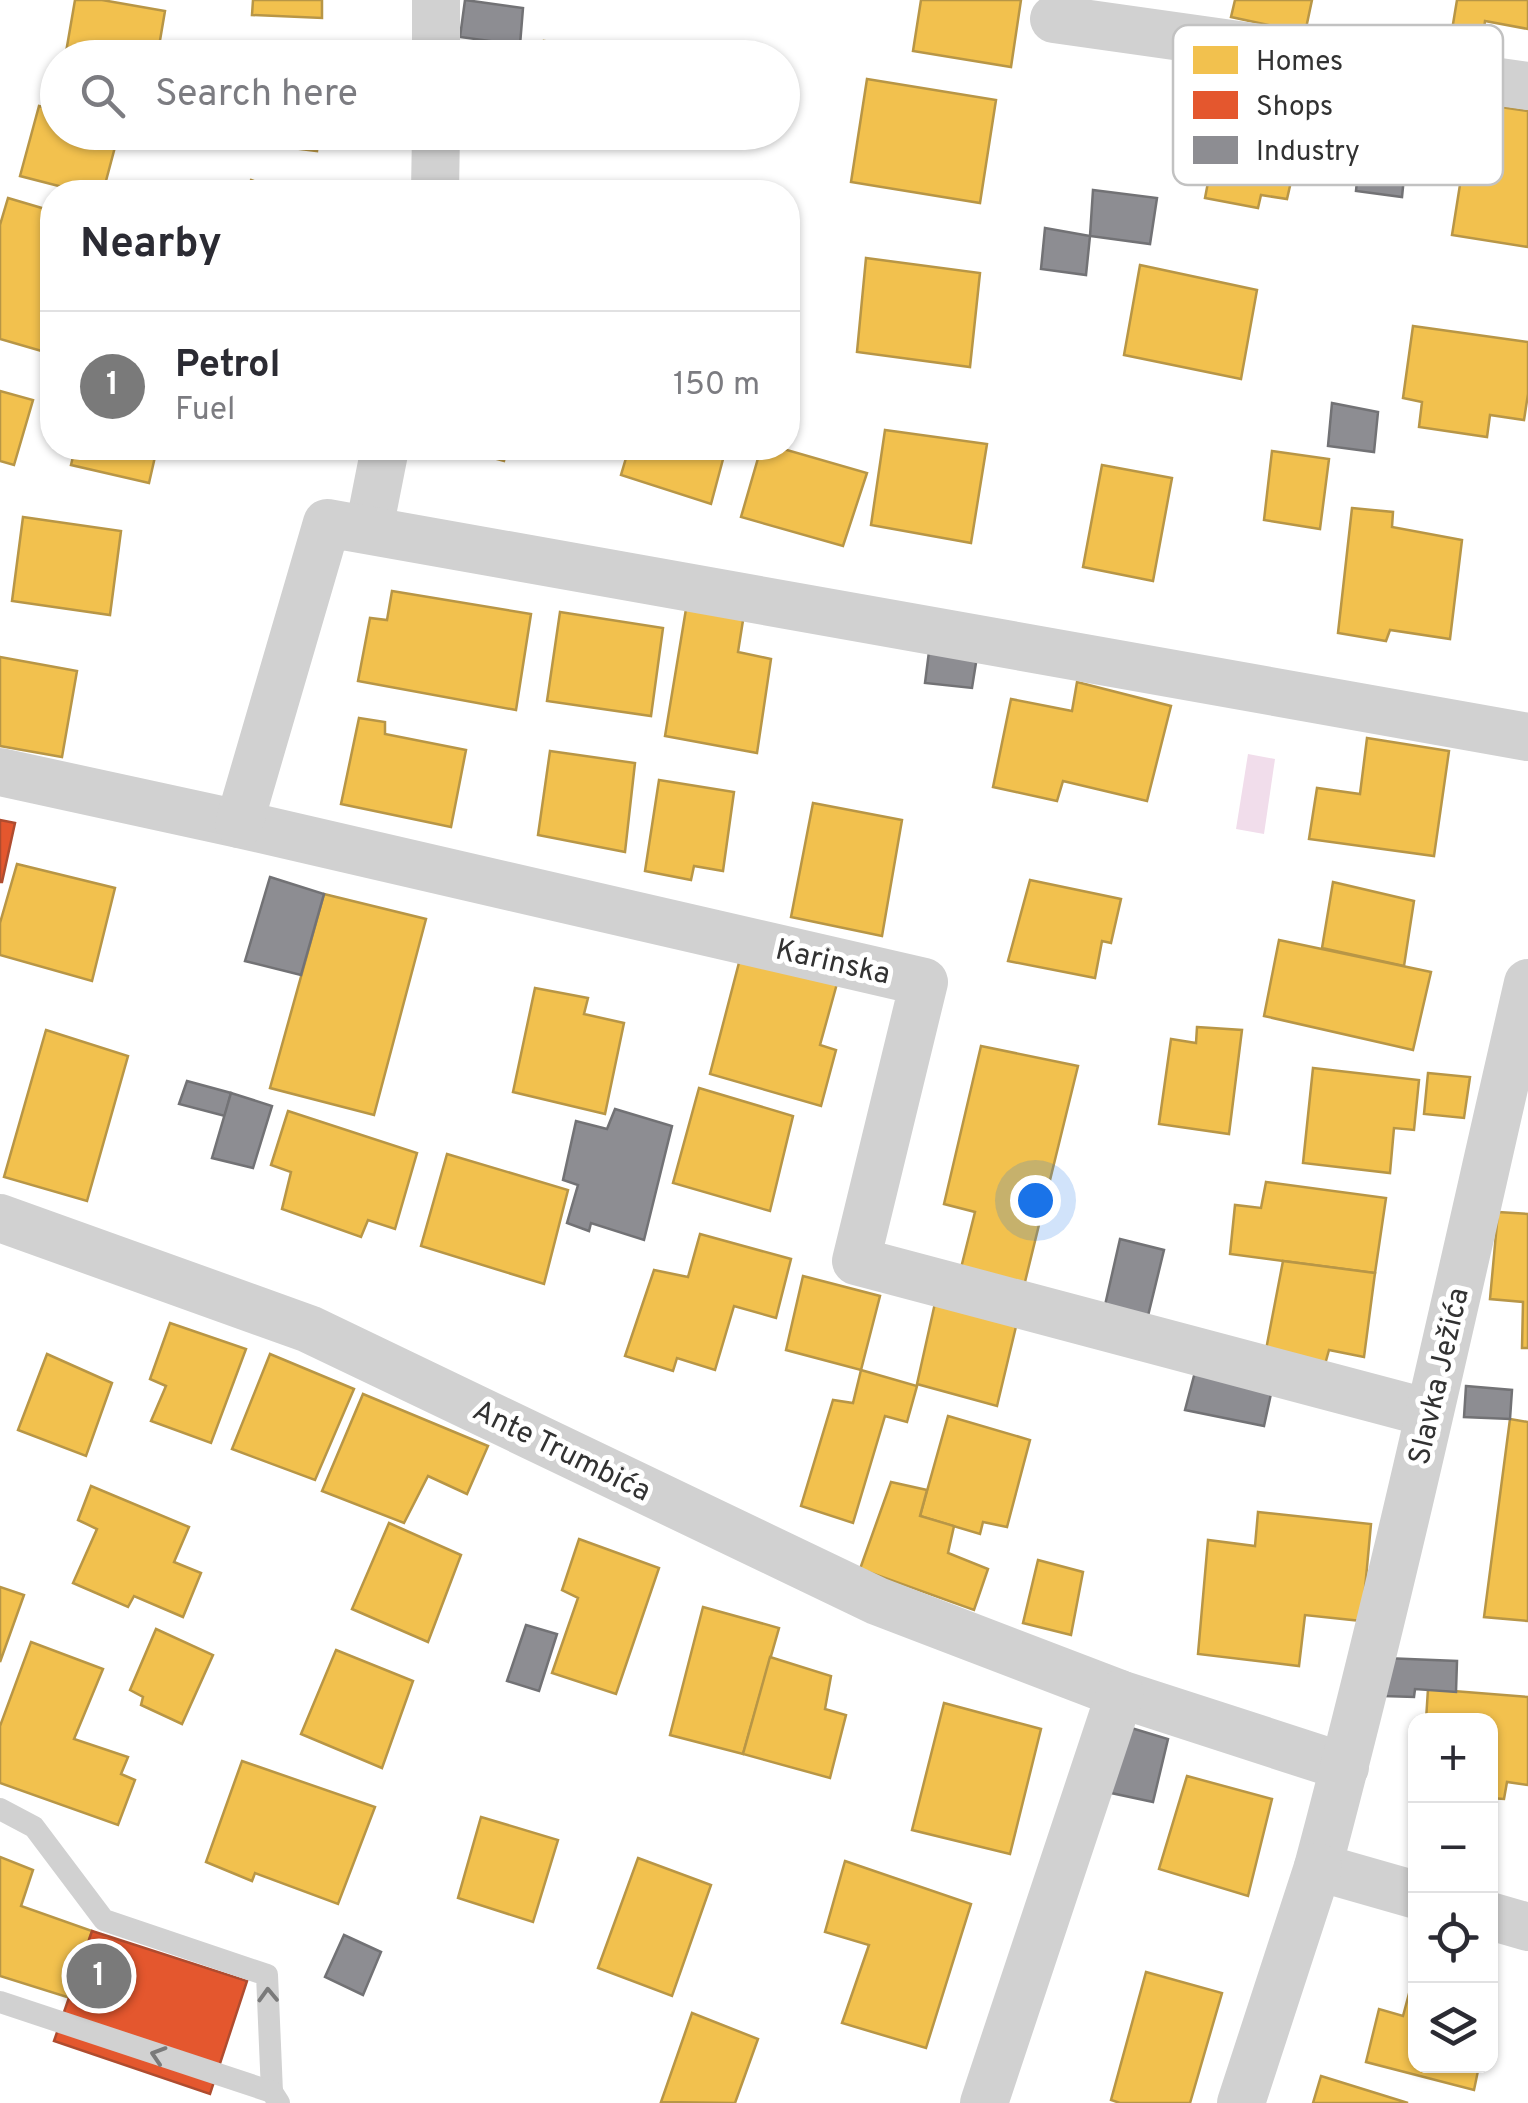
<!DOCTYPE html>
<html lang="en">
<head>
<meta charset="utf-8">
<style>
  body { margin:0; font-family:Overpass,sans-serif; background:#f2f2f3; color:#2b2b33 }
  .controls { position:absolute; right:30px; bottom:30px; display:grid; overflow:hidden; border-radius:20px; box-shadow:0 2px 8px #0004 }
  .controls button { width:90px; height:90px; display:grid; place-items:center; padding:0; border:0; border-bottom:2px solid #e1e1e2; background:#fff; color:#2b2b33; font:50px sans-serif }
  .you { position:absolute; left:1035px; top:1200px; width:35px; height:35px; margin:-25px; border:8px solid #fff; border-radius:50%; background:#1a73e8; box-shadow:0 0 0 15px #1a73e833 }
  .badge { display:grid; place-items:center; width:65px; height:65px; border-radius:50%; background:#7a7a7a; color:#fff; font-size:32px; font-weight:700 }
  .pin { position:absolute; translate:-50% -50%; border:5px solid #fff; box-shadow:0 2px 10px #0006 }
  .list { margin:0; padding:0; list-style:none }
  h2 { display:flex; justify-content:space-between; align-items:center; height:130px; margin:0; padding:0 40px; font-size:42px }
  h2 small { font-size:32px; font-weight:400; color:#7c7c81 }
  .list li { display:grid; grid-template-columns:65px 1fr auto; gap:30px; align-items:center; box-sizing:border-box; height:150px; padding:0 40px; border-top:2px solid #e1e1e2 }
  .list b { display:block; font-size:38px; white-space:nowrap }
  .list p { margin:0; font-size:32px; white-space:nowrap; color:#7c7c81 }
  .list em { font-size:32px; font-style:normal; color:#7c7c81 }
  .icon { flex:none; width:55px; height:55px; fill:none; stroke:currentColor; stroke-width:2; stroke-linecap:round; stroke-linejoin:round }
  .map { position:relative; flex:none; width:1528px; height:2103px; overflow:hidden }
  .search { position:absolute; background:#fff; box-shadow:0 2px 8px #0004; left:40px; top:40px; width:760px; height:110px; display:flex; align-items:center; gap:25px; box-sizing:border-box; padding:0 35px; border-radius:55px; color:#7c7c81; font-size:38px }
  .panel { position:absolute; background:#fff; box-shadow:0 2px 8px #0004; left:40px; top:180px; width:760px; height:280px; border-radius:40px }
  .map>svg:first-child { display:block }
  .water { fill:#f1ddeb }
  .homes { fill:#f2c14e; stroke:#b89646; stroke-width:2.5 }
  .shops { fill:#e4572e; stroke:#af4c2f; stroke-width:2.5 }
  .industry { fill:#8d8d92; stroke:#727275; stroke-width:2.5 }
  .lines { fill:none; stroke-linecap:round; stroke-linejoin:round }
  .lane { stroke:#d1d1d1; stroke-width:22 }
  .street { stroke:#d1d1d1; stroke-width:48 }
  .oneway { stroke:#7a7a7a }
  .labels { text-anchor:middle; stroke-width:10; stroke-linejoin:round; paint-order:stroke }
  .street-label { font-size:30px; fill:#323232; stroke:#fff }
  .key { fill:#fff; stroke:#c2c2c2; stroke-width:2.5 }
  .key-label { font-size:28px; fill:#323232 }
</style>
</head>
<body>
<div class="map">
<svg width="1528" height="2103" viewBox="0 0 1528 2103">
  <rect width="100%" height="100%" fill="#fff"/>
  <polygon class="water" points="1248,754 1275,759 1264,834 1236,829"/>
  <g class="homes">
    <polygon points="75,0 102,0 165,11 157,58 65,58"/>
    <polygon points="253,0 322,0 322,18 252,15"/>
    <polygon points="921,0 1021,0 1011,67 913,51"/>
    <polygon points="1235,0 1312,0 1305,33 1231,17"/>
    <polygon points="1457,0 1528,0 1528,29 1485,21 1483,36 1452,30"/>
    <polygon points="544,41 637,52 636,58 542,58"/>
    <polygon points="867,79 996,100 980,203 851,182"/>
    <polygon points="1226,88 1308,107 1287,199 1261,195 1258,208 1205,198"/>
    <polygon points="1473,103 1528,111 1528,247 1452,235"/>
    <polygon points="39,106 58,111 58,132 119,132 103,192 82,192 20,176"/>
    <polygon points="244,132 319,132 317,151 243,142"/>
    <polygon points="519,132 626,132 625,144 519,136"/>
    <polygon points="251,180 283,192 246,192"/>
    <polygon points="8,198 52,211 52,354 0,339 0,225"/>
    <polygon points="866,258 980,273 970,367 857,352"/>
    <polygon points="1140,265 1257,290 1241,379 1124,355"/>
    <polygon points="1413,326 1528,342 1528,394 1524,420 1490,415 1487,437 1419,427 1422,402 1403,398"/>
    <polygon points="0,391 33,400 14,465 0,461"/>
    <polygon points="885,430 987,444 971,543 871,525"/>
    <polygon points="75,448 157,448 149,483 71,465"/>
    <polygon points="457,448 507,448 504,461"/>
    <polygon points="629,448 726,448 711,504 621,475"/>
    <polygon points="761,448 780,448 867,473 843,546 741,517"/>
    <polygon points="1272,451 1329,459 1320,529 1264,520"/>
    <polygon points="1102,465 1172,478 1153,581 1083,567"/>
    <polygon points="1352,508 1393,512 1392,527 1462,540 1450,639 1390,630 1386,641 1338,633"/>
    <polygon points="23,517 121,531 110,615 12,601"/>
    <polygon points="392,591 531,614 516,710 358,681 370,618 387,620"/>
    <polygon points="687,603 744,614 738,652 771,659 757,753 665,736"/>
    <polygon points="560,612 663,628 651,716 547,701"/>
    <polygon points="0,657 77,671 62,757 0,746"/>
    <polygon points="1077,682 1171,706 1147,801 1063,781 1057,801 993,787 1011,699 1072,711"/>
    <polygon points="359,718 385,722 385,734 466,750 451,827 341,804"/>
    <polygon points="1367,738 1449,751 1434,856 1309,839 1317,788 1360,794"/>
    <polygon points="550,751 635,763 625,852 538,835"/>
    <polygon points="659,780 734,792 723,871 694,866 691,880 645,871"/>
    <polygon points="813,803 902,820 882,936 791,917"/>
    <polygon points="17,864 115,888 92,981 0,955 0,923"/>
    <polygon points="1030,880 1121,899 1111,943 1102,941 1095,978 1008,961"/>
    <polygon points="1333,882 1414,901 1404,966 1322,948"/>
    <polygon points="324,894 426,919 374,1115 270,1088"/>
    <polygon points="1279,940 1431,972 1413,1050 1264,1016"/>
    <polygon points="741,955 838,980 820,1045 836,1050 821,1106 710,1074"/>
    <polygon points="535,988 588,998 584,1014 624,1023 605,1114 513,1092"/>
    <polygon points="1197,1027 1242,1030 1229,1134 1159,1124 1171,1039 1196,1043"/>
    <polygon points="46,1030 128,1056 87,1201 4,1177"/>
    <polygon points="981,1046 1078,1066 1023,1290 960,1272 975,1212 944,1204"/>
    <polygon points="1313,1068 1419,1080 1414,1130 1394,1128 1390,1173 1303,1163"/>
    <polygon points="1428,1073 1470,1077 1464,1118 1424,1114"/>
    <polygon points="699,1088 793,1116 770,1211 673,1183"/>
    <polygon points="288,1111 417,1153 395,1229 368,1220 361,1237 282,1209 291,1172 271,1165"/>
    <polygon points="447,1154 568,1190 544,1284 421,1246"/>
    <polygon points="1266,1182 1386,1198 1375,1273 1230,1254 1235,1205 1261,1208"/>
    <polygon points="1498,1212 1528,1214 1528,1348 1522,1348 1523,1302 1490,1299"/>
    <polygon points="700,1234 791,1259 776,1318 734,1306 715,1370 677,1358 673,1371 625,1356 654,1270 688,1277"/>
    <polygon points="1283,1261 1375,1273 1364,1357 1329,1350 1324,1368 1265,1355"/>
    <polygon points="803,1276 880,1296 861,1370 786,1350"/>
    <polygon points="937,1294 1019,1314 997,1406 917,1384"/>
    <polygon points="170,1323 246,1349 211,1443 151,1421 166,1386 150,1379"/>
    <polygon points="47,1354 112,1383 86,1456 18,1430"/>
    <polygon points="270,1354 354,1389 315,1480 232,1449"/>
    <polygon points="861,1370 917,1386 907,1422 885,1416 853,1523 801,1506 833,1400 853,1403"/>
    <polygon points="363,1394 488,1446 467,1494 428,1476 404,1523 322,1491"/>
    <polygon points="948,1416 1030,1440 1007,1527 983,1522 980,1534 920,1516"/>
    <polygon points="1510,1419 1528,1422 1528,1621 1484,1617"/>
    <polygon points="891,1482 927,1490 920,1516 954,1526 948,1553 988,1569 974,1610 860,1569"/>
    <polygon points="91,1486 189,1527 174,1562 201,1573 183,1617 134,1596 128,1607 73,1583 97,1529 78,1520"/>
    <polygon points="1258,1512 1371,1524 1362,1621 1305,1615 1299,1666 1198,1654 1208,1540 1255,1546"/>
    <polygon points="389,1523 461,1555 428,1642 352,1609"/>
    <polygon points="579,1539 659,1568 616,1694 552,1673 578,1598 562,1590"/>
    <polygon points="1038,1560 1083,1572 1071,1635 1023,1623"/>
    <polygon points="0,1587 24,1595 0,1662"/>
    <polygon points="703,1607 779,1628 743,1754 670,1735"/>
    <polygon points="156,1629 213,1655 182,1724 141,1705 143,1697 130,1690"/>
    <polygon points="31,1642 103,1669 74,1739 128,1757 121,1774 135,1780 118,1825 0,1783 0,1726"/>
    <polygon points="336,1650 413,1681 382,1768 301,1734"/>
    <polygon points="770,1657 831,1676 825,1709 846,1715 830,1778 743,1754"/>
    <polygon points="1428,1689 1528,1697 1528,1785 1507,1782 1504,1799 1490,1798 1490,1720 1426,1720"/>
    <polygon points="944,1703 1041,1729 1010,1854 912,1830"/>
    <polygon points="242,1761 375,1807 338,1904 255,1873 252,1881 206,1862"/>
    <polygon points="1187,1776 1272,1799 1248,1896 1159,1869"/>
    <polygon points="481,1817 558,1840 533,1922 458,1898"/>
    <polygon points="0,1857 33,1870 21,1906 92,1931 70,1998 0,1976"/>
    <polygon points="638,1858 711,1885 672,1996 598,1968"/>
    <polygon points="845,1861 971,1904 926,2048 842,2023 869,1945 825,1932"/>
    <polygon points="1415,1971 1416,2066 1479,2066 1474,2090 1366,2062 1379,2009 1403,2016"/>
    <polygon points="1146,1972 1222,1993 1190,2103 1120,2103 1111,2100"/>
    <polygon points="692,2013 758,2039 735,2103 661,2102"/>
    <polygon points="1321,2076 1408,2103 1313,2103"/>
  </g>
  <g class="shops">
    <polygon points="0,820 15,823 2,882 0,882"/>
    <polygon points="92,1931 247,1981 210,2094 54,2041"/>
  </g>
  <g class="industry">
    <polygon points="465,0 523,8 520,45 460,37"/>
    <polygon points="1360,149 1406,157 1402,197 1356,191"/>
    <polygon points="1093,190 1157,198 1150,244 1090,236"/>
    <polygon points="1045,228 1090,236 1086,275 1041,269"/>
    <polygon points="1332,403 1378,412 1374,452 1328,446"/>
    <polygon points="931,636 979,644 972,688 925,683"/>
    <polygon points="270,877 324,894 301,975 245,961"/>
    <polygon points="187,1081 231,1093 225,1116 179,1104"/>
    <polygon points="231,1093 272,1106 253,1168 212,1158"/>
    <polygon points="615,1109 672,1126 644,1240 591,1223 589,1231 567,1223 578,1185 563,1180 576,1121 607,1129"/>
    <polygon points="1120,1239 1164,1250 1146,1324 1103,1314"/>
    <polygon points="1195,1372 1272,1389 1264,1426 1185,1410"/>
    <polygon points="1466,1386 1512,1390 1510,1419 1464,1417"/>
    <polygon points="526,1625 557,1634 539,1691 507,1681"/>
    <polygon points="1384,1658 1457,1661 1456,1692 1415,1689 1414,1697 1384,1696"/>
    <polygon points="1128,1727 1168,1739 1153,1802 1111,1793"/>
    <polygon points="344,1935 381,1952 363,1995 325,1977"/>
  </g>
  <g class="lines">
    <g class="lane">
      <polyline points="0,1809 34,1827 104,1920 267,1975 272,2092"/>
      <polyline points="0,2002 272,2092 279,2103"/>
    </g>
    <g class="street">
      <polyline points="1054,19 1528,86"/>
      <polyline points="436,58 436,0"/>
      <polyline points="435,192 436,132"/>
      <polyline points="369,529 385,448"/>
      <polyline points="0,772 239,824 924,982 856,1261 1429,1413"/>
      <polyline points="239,824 327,523 1528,737"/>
      <polyline points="0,1218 309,1329 877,1601 1120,1694 1345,1767"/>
      <path d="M1416,1895L1318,1867C1396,1575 1460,1278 1528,983"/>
      <polyline points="1490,1916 1528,1927"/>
      <polyline points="984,2103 1120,1694"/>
      <polyline points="1241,2103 1318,1867"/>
    </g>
  </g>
  <defs><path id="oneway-chevron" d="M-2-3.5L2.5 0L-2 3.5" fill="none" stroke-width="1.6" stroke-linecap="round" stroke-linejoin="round" transform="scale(2.5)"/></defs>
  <g class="oneway">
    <use href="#oneway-chevron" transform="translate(268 1995) rotate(-92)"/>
    <use href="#oneway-chevron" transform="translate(158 2055) rotate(-162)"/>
  </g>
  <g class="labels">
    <g class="street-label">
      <text transform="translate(833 961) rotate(13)" y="10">Karinska</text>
      <text transform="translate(1438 1376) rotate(-77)" y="10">Slavka Ježića</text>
      <text transform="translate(562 1450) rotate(26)" y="10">Ante Trumbića</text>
    </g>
  </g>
  <rect x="1173" y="25" width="330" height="160" rx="15" class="key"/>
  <rect x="1193" y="46" width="45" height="28" fill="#f2c14e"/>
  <rect x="1193" y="91" width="45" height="28" fill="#e4572e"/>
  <rect x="1193" y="136" width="45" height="28" fill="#8d8d92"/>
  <g class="key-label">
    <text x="1256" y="70">Homes</text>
    <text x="1256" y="115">Shops</text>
    <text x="1256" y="160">Industry</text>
  </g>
</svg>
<div class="controls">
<button>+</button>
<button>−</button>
<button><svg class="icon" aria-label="locate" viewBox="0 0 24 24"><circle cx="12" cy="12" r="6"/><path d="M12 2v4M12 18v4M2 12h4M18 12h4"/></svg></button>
<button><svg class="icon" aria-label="layers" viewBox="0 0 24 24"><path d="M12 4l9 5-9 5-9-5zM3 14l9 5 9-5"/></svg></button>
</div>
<div class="you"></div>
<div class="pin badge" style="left:99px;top:1976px">1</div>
<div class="search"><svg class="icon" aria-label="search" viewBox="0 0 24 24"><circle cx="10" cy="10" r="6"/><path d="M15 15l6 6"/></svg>Search here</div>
<section class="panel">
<h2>Nearby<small></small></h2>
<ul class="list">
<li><span class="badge">1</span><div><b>Petrol</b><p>Fuel</p></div><em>150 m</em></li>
</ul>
</section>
</div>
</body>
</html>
